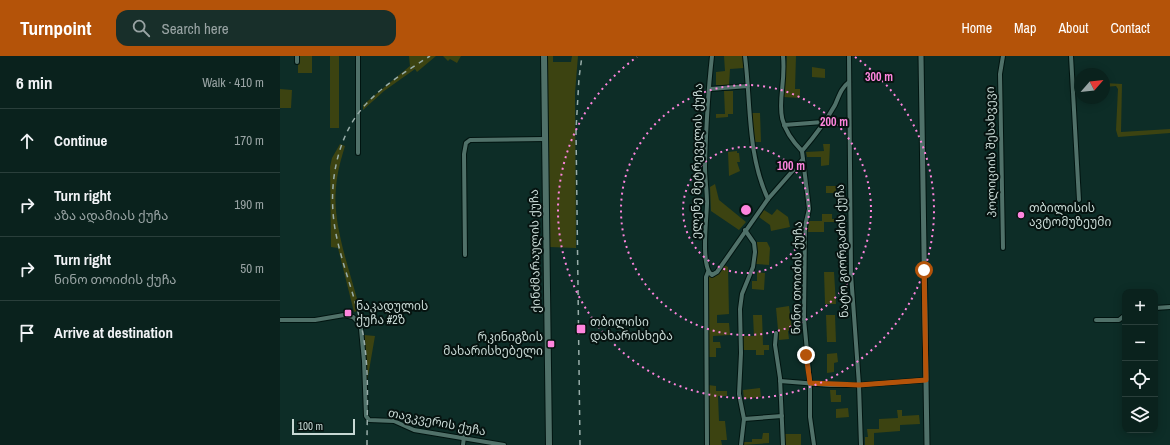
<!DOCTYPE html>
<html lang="en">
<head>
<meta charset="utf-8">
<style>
  body { margin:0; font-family:"Archivo Narrow","Noto Sans Georgian",sans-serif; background:#182f2a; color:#f1f3f6 }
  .controls { position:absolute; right:12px; bottom:12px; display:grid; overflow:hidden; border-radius:8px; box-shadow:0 2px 10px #0003 }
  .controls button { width:36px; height:36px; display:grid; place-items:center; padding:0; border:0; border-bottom:1px solid #2a3f3b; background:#0a221d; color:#f1f3f6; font:20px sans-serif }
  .compass { position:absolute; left:794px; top:12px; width:36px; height:36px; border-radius:50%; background:#0a221d; box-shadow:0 2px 10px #0003; rotate:62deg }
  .scale { position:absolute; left:12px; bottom:10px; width:63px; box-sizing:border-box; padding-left:4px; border:2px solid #c7d8d4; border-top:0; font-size:11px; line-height:14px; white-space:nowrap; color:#c7d8d4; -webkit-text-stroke:3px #061310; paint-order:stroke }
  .stop { position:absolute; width:12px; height:12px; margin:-9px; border:3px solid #b45309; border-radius:50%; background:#fff }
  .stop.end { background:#b45309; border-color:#fff; box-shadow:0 1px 4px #0008 }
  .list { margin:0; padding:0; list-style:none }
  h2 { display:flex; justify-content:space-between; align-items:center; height:52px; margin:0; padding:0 16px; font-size:17px }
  h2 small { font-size:13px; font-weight:400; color:#99a4a4 }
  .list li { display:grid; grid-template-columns:26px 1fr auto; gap:12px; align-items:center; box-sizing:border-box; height:64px; padding:0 16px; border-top:1px solid #2a3f3b }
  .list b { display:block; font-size:15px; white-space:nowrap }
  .list p { margin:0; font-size:13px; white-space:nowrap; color:#99a4a4 }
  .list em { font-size:13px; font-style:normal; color:#99a4a4 }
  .icon { flex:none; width:22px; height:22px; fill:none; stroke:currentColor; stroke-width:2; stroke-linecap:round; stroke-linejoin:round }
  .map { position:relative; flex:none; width:890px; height:389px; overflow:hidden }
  header { display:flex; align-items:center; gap:24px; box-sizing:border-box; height:56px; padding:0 20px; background:#b45309; color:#fff }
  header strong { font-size:19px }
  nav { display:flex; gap:22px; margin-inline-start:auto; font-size:14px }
  .search { width:280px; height:36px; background:#182f2a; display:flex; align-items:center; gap:10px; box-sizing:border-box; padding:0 14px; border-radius:12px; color:#99a4a4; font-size:15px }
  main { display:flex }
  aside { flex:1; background:#0a221d }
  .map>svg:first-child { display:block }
  .green { fill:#3c4311 }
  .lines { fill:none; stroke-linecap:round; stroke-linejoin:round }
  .minor-casing { stroke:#001410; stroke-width:6 }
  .tertiary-casing { stroke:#001410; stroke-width:7 }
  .secondary-casing { stroke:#001410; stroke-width:8 }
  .minor { stroke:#507169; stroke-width:4 }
  .tertiary { stroke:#507169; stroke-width:5 }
  .secondary { stroke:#507169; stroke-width:6 }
  .rail { stroke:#98ada9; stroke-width:1.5; stroke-dasharray:5 5; stroke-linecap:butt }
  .route { stroke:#b45309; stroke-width:5 }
  .ring { fill:none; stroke:#ff85de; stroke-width:2; stroke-dasharray:2 4 }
  .poi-dot { fill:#ff85de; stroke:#061310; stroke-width:1.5 }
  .labels { text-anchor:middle; stroke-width:4; stroke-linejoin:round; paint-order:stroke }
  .street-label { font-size:12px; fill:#c7d8d4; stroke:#061310 }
  .poi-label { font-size:12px; fill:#c7d8d4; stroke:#061310; text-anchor:start }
  .centre { fill:#ff85de; stroke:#061310; stroke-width:2 }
  .ring-label { font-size:12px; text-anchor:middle; font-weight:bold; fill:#ff85de; stroke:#061310; stroke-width:4; stroke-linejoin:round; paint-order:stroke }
</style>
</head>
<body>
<header>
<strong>Turnpoint</strong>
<div class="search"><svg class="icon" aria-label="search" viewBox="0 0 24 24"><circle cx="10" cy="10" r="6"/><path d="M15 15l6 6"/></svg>Search here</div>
<nav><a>Home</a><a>Map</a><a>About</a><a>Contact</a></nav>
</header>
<main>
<aside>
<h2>6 min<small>Walk · 410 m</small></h2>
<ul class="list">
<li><svg class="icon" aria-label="ahead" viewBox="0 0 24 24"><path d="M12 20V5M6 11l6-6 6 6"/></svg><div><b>Continue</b></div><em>170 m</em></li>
<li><svg class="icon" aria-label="right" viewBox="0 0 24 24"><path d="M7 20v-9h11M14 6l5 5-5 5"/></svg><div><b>Turn right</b><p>აზა ადამიას ქუჩა</p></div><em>190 m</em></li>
<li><svg class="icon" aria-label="right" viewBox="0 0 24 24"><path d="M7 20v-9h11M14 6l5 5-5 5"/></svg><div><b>Turn right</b><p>ნინო თოიძის ქუჩა</p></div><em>50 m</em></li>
<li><svg class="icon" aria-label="arrive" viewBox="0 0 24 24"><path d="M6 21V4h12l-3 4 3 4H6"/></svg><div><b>Arrive at destination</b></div></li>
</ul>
</aside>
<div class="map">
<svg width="890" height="389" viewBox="0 0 890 389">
  <rect width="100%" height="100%" fill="#0d2d27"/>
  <g class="green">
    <rect x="18" y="0" width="14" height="17"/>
    <rect x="50" y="0" width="9" height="72"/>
    <polygon points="129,0 156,0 137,16 135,13 104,35 83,54 83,49 130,10"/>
    <polygon points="163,0 181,0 177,7 170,3 168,5"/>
    <polygon points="267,0 273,0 273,6 291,6 292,0 298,0 295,37 296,192 270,191"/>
    <polygon points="444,0 463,0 464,12 450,13 449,29 436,29 436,16 445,15"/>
    <polygon points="507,0 516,0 515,33 520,33 520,42 503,41"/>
    <polygon points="532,11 545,13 545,22 532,21"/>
    <polygon points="824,27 842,28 841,76 890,73 890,77 838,81 836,74 838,33 836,30 824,31"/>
    <polygon points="0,33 12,34 11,52 0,52"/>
    <polygon points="444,35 453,35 453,58 448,58 448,61 436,62 436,58 445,58"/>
    <polygon points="472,57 480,57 481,86 474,86"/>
    <path d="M60,88L65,90C61,103 57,117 56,132C52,170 71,217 80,254L74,256L58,192L51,191L50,111L52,102Z"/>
    <polygon points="543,88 550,88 549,109 541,110 541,101 527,101 526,96 544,95"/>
    <polygon points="457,95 457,97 459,97 460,106 457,106 460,115 449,120 448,96"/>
    <polygon points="435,128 439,144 466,166 459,174 431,155 430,131"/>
    <rect x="546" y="130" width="10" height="7"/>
    <polygon points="497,153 508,161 510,171 491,175 490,169 479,161 484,154 492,159"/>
    <polygon points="542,158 552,158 552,163 564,163 564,166 544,166 544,176 528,176 529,165 542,165"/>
    <polygon points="477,186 487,186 490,192 489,209 476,208"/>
    <polygon points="444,209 448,211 449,258 437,259 437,267 449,267 450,279 433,280 433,286 440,286 441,292 436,292 436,301 428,301 427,221 428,219 434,221"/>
    <polygon points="477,216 485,217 484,234 472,233 472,225 477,225"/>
    <polygon points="544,216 554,216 556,248 545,248"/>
    <polygon points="509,250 512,273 508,275 509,283 499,284 496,252"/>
    <polygon points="473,259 482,259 483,289 489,289 489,294 484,294 484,299 476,299 476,294 463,294 462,280 474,280"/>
    <polygon points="546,259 555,259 556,286 547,286"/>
    <polygon points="84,279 95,280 87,326 88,362"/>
    <polygon points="557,297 558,306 554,307 554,316 547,317 547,298"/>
    <polygon points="428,329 436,330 436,335 447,335 447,340 438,340 439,365 445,365 447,384 441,384 442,389 429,389"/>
    <polygon points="480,332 481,341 464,343 463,334"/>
    <polygon points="550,334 556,334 556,339 561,339 561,346 551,346"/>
    <polygon points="568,352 569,361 556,362 556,353"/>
    <polygon points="617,354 622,354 622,360 639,359 640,368 620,369 620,375 594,377 594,389 585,389 585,381 588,381 587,373 599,373 599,363 618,362"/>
    <polygon points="483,377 489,377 489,387 463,389 463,386 472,386 472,383 482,383"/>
    <rect x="505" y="378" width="16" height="11"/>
  </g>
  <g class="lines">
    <defs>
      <g id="minor">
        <polyline points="17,0 17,6"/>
        <path d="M432,0C428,36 426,73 425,110C425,123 427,135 427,147C427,160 420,212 432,219L437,216L488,143L523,103L522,95C534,81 546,65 555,49C559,40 561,32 569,26"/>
        <path d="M465,0C471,48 467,98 488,143"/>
        <path d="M503,0C507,41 487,59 522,95"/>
        <polyline points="569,0 571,218 579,329 581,389"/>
        <polyline points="791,0 799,144"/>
        <polyline points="430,33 468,30"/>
        <polyline points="504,69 543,66"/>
        <polyline points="78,97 78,0"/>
        <polyline points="523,103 529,153 525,170 524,263 530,327 530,361 534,389"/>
        <polyline points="723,192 720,18 723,0"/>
        <polyline points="185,199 184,98 186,87 190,84 265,83"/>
        <polyline points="875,252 890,251"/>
        <polyline points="0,264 35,264 64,259 73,261 79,267 81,273 84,305 86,360 89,364 114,365 134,374 224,389"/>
        <polyline points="816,264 839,264 845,259"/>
        <polyline points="496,277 495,289 500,322 503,389"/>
        <polyline points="500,325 550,329 579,329 646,324"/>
        <polyline points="464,363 502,360"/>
        <polyline points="183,389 184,381"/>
        <polyline points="427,389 426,221 428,216"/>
        <polyline points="461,389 464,363 459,338 461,297 460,253 462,238 473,211 475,196 474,187 465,174"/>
      </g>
      <polyline id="tertiary" points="641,0 647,389"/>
      <polyline id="secondary" points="264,0 269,389"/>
    </defs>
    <use href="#minor" class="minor-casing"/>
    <use href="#tertiary" class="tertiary-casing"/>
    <use href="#secondary" class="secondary-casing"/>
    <use href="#minor" class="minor"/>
    <use href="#tertiary" class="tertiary"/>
    <use href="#secondary" class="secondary"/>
    <g class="rail">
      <path d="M87,389C87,350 90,307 81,268C74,238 62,208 56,178C47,134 55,80 87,47C105,28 128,14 150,0"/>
      <polyline points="300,389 296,74 299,22 302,0"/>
    </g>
  </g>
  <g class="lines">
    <polyline class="route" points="526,299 530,327 579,329 646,324 644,214"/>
  </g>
  <g class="ring">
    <circle cx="466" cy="154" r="63"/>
    <circle cx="466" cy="154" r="125"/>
    <path d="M575 1A188 188 0 1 1 357 1"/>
  </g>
  <g class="poi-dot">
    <circle cx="741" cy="159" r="4"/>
    <rect x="64" y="253" width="8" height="8" rx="2"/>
    <rect x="296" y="268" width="10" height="10" rx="2"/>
    <rect x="267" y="284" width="8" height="8" rx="2"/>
  </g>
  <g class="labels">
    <g class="street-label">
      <text transform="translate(711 96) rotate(-91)" y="4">პოლიციის შესახვევი</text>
      <text transform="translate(417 105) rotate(-89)" y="4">ელენე მეტრეველის ქუჩა</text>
      <text transform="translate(255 195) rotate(-91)" y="4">ქინძმარაულის ქუჩა</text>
      <text transform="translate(562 195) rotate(-92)" y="4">ნატო გიორგაძის ქუჩა</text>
      <text transform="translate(517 222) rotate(-89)" y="4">ნინო თოიძის ქუჩა</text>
      <text transform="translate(157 366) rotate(11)" y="4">თავკვერის ქუჩა</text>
    </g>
    <g class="poi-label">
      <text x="749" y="156">თბილისის<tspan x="749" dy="14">ავტომუზეუმი</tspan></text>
      <text x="76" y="254">ნაკადულის<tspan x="76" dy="14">ქუჩა #2ზ</tspan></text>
      <text x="310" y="270">თბილისი<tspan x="310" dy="14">დახარისხება</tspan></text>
      <text x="263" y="285" text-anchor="end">რკინიგზის<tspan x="263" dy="14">მახარისხებელი</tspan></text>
    </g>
  </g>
  <circle cx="466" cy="154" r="6" class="centre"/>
  <g class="ring-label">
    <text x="599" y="25">300 m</text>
    <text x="554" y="70">200 m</text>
    <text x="511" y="114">100 m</text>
  </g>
</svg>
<div class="controls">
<button>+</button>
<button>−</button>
<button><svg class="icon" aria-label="locate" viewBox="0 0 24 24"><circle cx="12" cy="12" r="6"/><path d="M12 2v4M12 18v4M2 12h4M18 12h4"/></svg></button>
<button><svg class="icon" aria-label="layers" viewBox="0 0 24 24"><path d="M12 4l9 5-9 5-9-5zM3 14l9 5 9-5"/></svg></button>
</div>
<svg class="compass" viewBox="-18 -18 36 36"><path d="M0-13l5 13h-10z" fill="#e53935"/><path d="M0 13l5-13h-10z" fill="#99a4a4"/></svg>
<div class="scale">100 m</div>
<div class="stop" style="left:644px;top:214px"></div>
<div class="stop end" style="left:526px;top:299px"></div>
</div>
</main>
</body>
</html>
